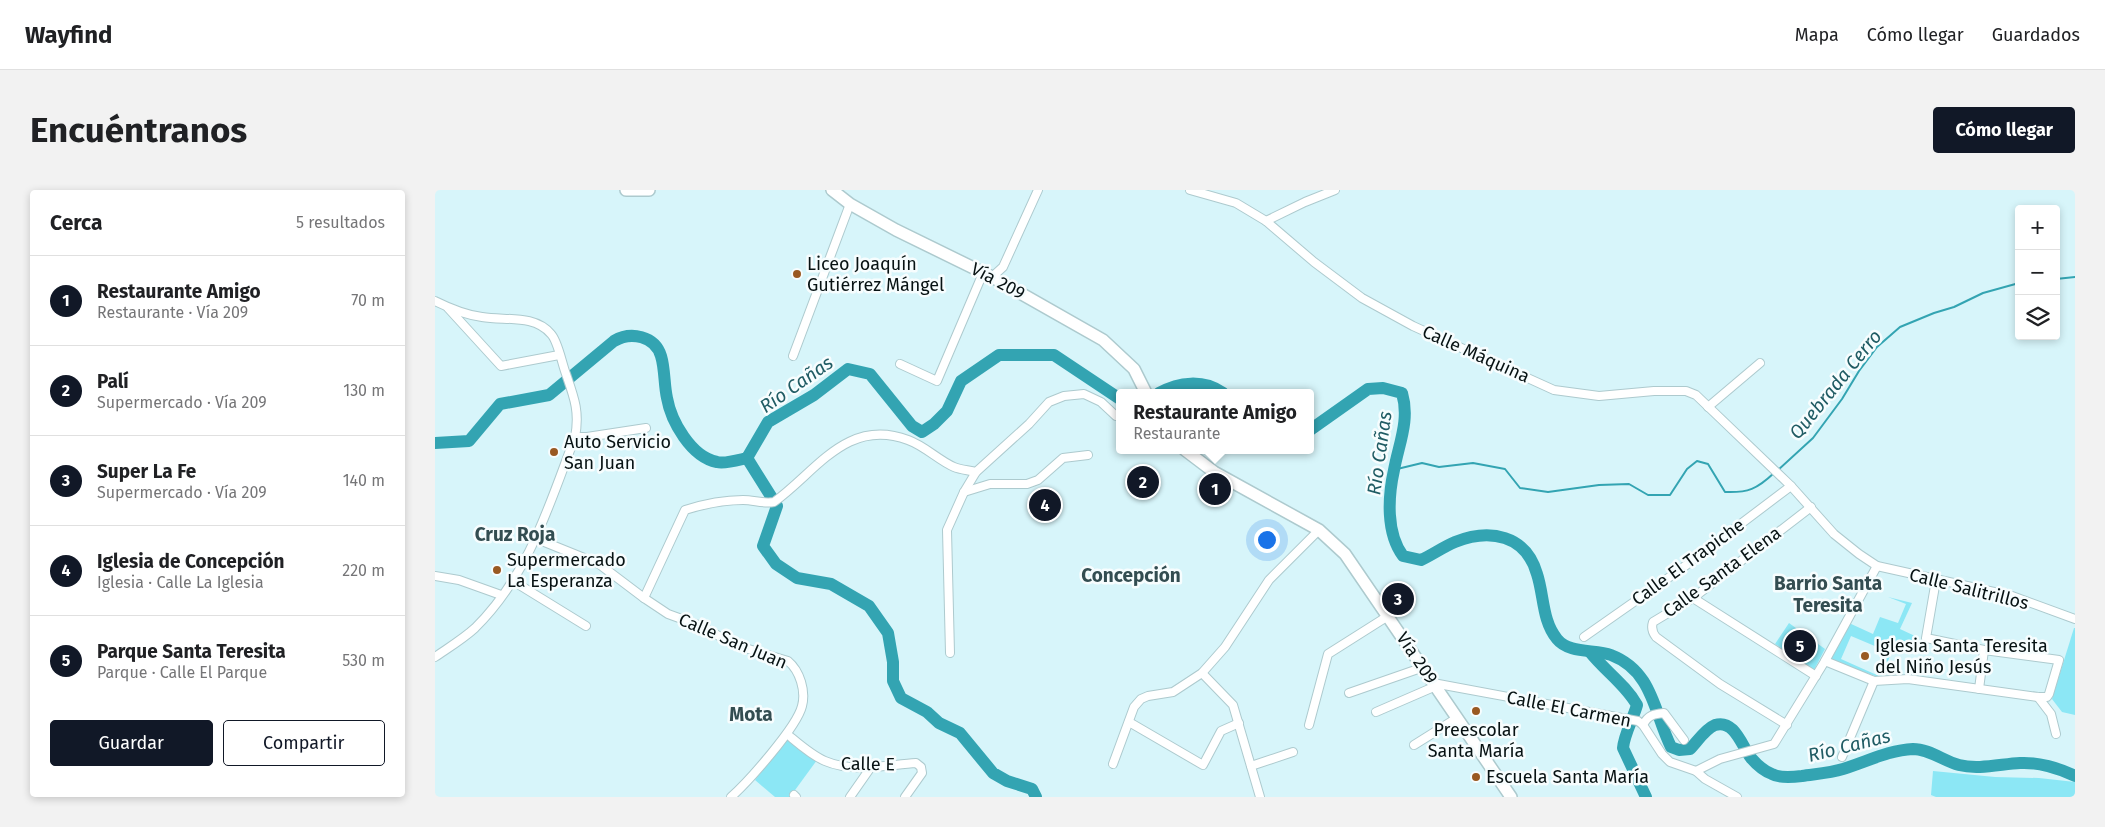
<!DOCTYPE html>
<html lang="es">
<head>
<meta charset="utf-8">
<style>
  body { margin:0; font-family:"Fira Sans",sans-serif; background:#f2f2f2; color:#202124 }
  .controls { position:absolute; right:15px; top:15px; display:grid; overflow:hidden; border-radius:5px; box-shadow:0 2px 8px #0003 }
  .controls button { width:45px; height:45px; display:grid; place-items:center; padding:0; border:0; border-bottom:1px solid #e0e0e0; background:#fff; color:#202124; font:25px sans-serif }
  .you { position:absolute; left:831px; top:349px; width:18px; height:18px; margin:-12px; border:4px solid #fff; border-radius:50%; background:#1a73e8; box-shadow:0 0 0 8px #1a73e833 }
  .badge { display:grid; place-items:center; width:32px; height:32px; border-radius:50%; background:#111827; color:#fff; font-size:16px; font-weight:700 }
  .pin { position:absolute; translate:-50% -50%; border:2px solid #fff; box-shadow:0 1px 5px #0006 }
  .popup { position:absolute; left:681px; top:199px; width:198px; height:65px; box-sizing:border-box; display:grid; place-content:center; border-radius:5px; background:#fff; filter:drop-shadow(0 1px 4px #0005); font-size:16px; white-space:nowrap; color:#757577 }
  .popup b { font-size:19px; color:#202124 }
  .popup::after { content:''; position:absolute; left:50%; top:100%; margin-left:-10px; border:10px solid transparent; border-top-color:#fff }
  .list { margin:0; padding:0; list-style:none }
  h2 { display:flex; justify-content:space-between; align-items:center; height:65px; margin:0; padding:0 20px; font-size:21px }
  h2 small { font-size:16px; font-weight:400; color:#757577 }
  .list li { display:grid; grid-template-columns:32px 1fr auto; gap:15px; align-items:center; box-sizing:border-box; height:90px; padding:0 20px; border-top:1px solid #e0e0e0 }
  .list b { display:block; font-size:19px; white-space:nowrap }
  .list p { margin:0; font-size:16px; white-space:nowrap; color:#757577 }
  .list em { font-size:16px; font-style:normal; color:#757577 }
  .actions { display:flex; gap:10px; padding:15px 20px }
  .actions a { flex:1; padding:11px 0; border:1px solid #111827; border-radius:5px; text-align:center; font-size:18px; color:#111827 }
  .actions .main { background:#111827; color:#fff }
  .icon { flex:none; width:28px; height:28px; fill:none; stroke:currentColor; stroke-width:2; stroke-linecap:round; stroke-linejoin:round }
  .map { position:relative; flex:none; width:1640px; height:607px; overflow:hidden; border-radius:5px }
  header { display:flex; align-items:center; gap:30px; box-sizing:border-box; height:70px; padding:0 25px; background:#fff; border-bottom:1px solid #e0e0e0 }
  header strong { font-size:24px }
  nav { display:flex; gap:28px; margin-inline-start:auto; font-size:18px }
  .intro { display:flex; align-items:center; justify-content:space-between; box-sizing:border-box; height:120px; padding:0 30px }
  h1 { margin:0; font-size:35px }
  .button { padding:12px 22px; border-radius:5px; background:#111827; color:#fff; font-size:18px; font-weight:700 }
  main { display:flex; gap:30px; padding:0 30px }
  aside { flex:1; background:#fff; border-radius:5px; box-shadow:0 2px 8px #0003 }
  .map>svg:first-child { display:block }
  .green { fill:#8ce7f5; fill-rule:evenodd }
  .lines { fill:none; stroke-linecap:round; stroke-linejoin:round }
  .stream { stroke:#33a4b2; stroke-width:2 }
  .river { stroke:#33a4b2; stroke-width:12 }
  .street-casing { stroke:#adcace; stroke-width:10 }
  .secondary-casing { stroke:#adcace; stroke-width:14 }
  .street { stroke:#fff; stroke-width:8 }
  .secondary { stroke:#fff; stroke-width:11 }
  .poi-dot { fill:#995922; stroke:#f7fdfe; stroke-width:2 }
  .labels { text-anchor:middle; stroke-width:5; stroke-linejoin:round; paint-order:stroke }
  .poi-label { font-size:18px; fill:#071213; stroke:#f7fdfe; text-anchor:start }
  .street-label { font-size:18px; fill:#071213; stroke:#f7fdfe }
  .water-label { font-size:19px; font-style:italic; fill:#205c64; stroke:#f7fdfe }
  .neighbourhood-label { font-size:19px; font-weight:bold; fill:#334d51; stroke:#f7fdfe }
</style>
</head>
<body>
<header>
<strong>Wayfind</strong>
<nav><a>Mapa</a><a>Cómo llegar</a><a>Guardados</a></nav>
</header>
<div class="intro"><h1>Encuéntranos</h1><a class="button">Cómo llegar</a></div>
<main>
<aside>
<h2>Cerca<small>5 resultados</small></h2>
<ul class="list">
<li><span class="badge">1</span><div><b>Restaurante Amigo</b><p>Restaurante · Vía 209</p></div><em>70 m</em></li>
<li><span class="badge">2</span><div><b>Palí</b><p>Supermercado · Vía 209</p></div><em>130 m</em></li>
<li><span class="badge">3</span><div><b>Super La Fe</b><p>Supermercado · Vía 209</p></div><em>140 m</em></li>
<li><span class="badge">4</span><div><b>Iglesia de Concepción</b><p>Iglesia · Calle La Iglesia</p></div><em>220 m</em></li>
<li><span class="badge">5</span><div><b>Parque Santa Teresita</b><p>Parque · Calle El Parque</p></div><em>530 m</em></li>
</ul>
<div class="actions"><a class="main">Guardar</a><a>Compartir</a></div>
</aside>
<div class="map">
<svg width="1640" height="607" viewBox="0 0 1640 607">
  <rect width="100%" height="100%" fill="#d7f5fa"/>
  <g class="green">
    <path d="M1453,407L1477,413L1465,439L1480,446L1474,460L1460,454L1446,488L1397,471L1395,469L1414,433L1438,444L1445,427L1463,433L1471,414ZM1416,446L1454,462L1444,486L1406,469Z"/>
    <polygon points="1354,433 1390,459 1379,480 1340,454"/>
    <polygon points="1639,438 1640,438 1640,525 1627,522 1617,509"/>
    <polygon points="352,549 382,570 355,607 340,607 320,590"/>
    <polygon points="1498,581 1560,587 1604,588 1640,592 1640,607 1501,607 1496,605"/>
  </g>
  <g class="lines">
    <g class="stream">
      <polyline points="1621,89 1640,87"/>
      <path d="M958,280L987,273L1004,277L1038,273L1070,279L1085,298L1113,302L1164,295L1194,294L1213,305H1235L1252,279L1262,271L1273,274L1290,302C1313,303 1322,299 1339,283"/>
      <polyline points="1343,280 1378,248 1407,209 1424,181 1442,157 1465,137 1499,123 1519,117 1548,103 1584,93"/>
    </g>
    <g class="river">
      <path d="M724,203C744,192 768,189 788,203"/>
      <path d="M875,240L933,199L948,198L967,203C975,230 964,253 959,280C953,307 951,343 968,366L986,370C997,365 1008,357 1020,352C1055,338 1091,345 1102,384C1109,405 1107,431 1122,449C1134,464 1160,459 1176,465C1218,481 1219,523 1236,557L1244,560L1255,559C1262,552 1270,539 1280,535C1300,529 1307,557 1316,568C1322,575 1329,581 1337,584C1344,588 1359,587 1367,586C1380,584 1395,583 1408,579C1431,572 1454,560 1478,559C1494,559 1509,571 1524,575C1543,580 1566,574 1585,573C1603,572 1624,578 1640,586"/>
      <path d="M0,253L34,251L65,214L114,205L179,151C196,141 220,146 226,166C230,179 229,195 232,208C236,231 256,267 282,272C290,274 303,270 312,268"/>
      <polyline points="312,268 342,316 328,356 341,374 362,388 396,394 434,416 453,443 458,472 458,491 466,508 492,522 504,533 525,543 558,583 572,591 597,599 601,607"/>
      <polyline points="312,268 333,232 379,205 413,179 435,184 477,236 487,242 499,234 512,221 526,191 564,165 619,165 685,209"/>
      <path d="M1155,462C1170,481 1190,494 1202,515C1198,529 1189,545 1188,558L1211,607"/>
    </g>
    <defs>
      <g id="street">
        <polyline points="755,0 801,13 831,31 879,72 927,108 978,136 1119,200 1164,206 1219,201 1251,201 1261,205 1356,296 1399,344 1424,364 1442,376 1577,406 1640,429"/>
        <polyline points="831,31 870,12 900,0"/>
        <polyline points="557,87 568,77 603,0"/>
        <path d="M0,111C14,118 31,125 47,127C70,131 99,124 116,144C123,151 127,174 131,184C139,207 145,222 140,247C114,315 94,385 40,438C28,449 13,458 0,467"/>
        <polyline points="13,118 66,176 124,165"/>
        <polyline points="358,166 415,14"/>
        <polyline points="465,174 502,191 548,83"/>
        <polyline points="1273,217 1325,173"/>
        <polyline points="140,247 152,247 211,238"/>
        <polyline points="529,302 555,294 592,294 603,290 628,268 653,265"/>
        <path d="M102,349L164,374L209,408L233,424L266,436L300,455L353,471C365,481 371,501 367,516C362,537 313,592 296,607"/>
        <polyline points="0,386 24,390 66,405"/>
        <polyline points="78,391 151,436"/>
        <path d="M209,408L250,320C269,314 287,310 308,310C319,310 328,314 339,312C381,282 412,227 473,250C490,256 503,270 519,277C526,280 534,280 541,282"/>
        <polyline points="1258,408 1381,486"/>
        <polyline points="1149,447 1246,379 1356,296"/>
        <polyline points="515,463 512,340 529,302 541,282 594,234 614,212 629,206 649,204 666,212 681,226 685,227"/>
        <polyline points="1390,471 1439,491 1473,489 1603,507 1612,507 1614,504 1624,470 1549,460 1491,448 1501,390"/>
        <polyline points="767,483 798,515 825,607"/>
        <polyline points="998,493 1203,531 1208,535 1227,564 1235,572 1261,581 1270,589 1302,607"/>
        <polyline points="1544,499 1549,460"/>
        <polyline points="914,503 986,478"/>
        <polyline points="1603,507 1616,524 1621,544"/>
        <polyline points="941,522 1001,496"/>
        <polyline points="694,532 768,575 786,541 804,533"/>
        <polyline points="874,535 893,464 953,426"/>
        <path d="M1208,535C1213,525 1219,524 1229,523L1249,550"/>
        <path d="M1352,535L1285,494L1221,447C1217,442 1216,438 1218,432L1258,408L1376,317"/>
        <path d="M352,544C363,553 376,565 390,571C418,583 451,575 481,573L486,577L487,583L470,607"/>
        <polyline points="979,555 1022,528"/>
        <polyline points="1407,567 1439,491"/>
        <polyline points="678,574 699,517 706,509 713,506 738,502 767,483 790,457 834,390 884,340"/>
        <polyline points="816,576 858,562"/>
        <polyline points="1261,581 1285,569 1339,554 1390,471 1442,376"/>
        <polyline points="359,605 361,607"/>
        <polyline points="415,607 436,577"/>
      </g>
      <g id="secondary">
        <polyline points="191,0 214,0"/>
        <polyline points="397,0 415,14 461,40 557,87 668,150 699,179 711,203"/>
        <polyline points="750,260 779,282 884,340 910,364 1076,607"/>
      </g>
    </defs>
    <use href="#street" class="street-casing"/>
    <use href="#secondary" class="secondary-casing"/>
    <use href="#street" class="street"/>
    <use href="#secondary" class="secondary"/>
  </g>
  <g class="poi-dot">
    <circle cx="362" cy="84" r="5"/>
    <circle cx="119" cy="262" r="5"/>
    <circle cx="62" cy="380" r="5"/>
    <circle cx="1430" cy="466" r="5"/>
    <circle cx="1041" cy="521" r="5"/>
    <circle cx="1041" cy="587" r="5"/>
  </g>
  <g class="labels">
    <g class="poi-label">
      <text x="372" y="80">Liceo Joaquín<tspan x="372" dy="21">Gutiérrez Mángel</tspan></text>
      <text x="129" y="258">Auto Servicio<tspan x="129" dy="21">San Juan</tspan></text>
      <text x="72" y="376">Supermercado<tspan x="72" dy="21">La Esperanza</tspan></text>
      <text x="1440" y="462">Iglesia Santa Teresita<tspan x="1440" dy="21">del Niño Jesús</tspan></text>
      <text x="1041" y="546" text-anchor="middle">Preescolar<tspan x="1041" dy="21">Santa María</tspan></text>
      <text x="1051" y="593">Escuela Santa María</text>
    </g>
    <g class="street-label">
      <text transform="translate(563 91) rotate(28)" y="6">Vía 209</text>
      <text transform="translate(1041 164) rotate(24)" y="6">Calle Máquina</text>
      <text transform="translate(1253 372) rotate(-36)" y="6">Calle El Trapiche</text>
      <text transform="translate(1287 382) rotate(-36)" y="6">Calle Santa Elena</text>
      <text transform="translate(1534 399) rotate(14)" y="6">Calle Salitrillos</text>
      <text transform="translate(298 451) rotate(23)" y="6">Calle San Juan</text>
      <text transform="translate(982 468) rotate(56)" y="6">Vía 209</text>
      <text transform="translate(1134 519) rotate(11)" y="6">Calle El Carmen</text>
      <text transform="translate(433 574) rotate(1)" y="6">Calle E</text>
    </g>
    <g class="water-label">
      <text transform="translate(361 194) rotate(-35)" y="7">Río Cañas</text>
      <text transform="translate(1400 194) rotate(-51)" y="7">Quebrada Cerro</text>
      <text transform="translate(944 263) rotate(-82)" y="7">Río Cañas</text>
      <text transform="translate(1414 555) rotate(-14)" y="7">Río Cañas</text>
    </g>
    <g class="neighbourhood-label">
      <text x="80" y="351">Cruz Roja</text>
      <text x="696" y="392">Concepción</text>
      <text x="1393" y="400">Barrio Santa<tspan x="1393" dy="22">Teresita</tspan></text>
      <text x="316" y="531">Mota</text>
    </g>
  </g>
</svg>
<div class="controls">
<button>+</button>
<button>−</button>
<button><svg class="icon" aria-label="layers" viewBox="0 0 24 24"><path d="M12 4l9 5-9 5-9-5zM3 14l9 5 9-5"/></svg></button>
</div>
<div class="you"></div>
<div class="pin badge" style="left:780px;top:299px">1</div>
<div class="popup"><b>Restaurante Amigo</b>Restaurante</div>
<div class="pin badge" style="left:708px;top:292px">2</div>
<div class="pin badge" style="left:963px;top:409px">3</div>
<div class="pin badge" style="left:610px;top:315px">4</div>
<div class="pin badge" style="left:1365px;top:456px">5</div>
</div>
</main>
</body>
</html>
